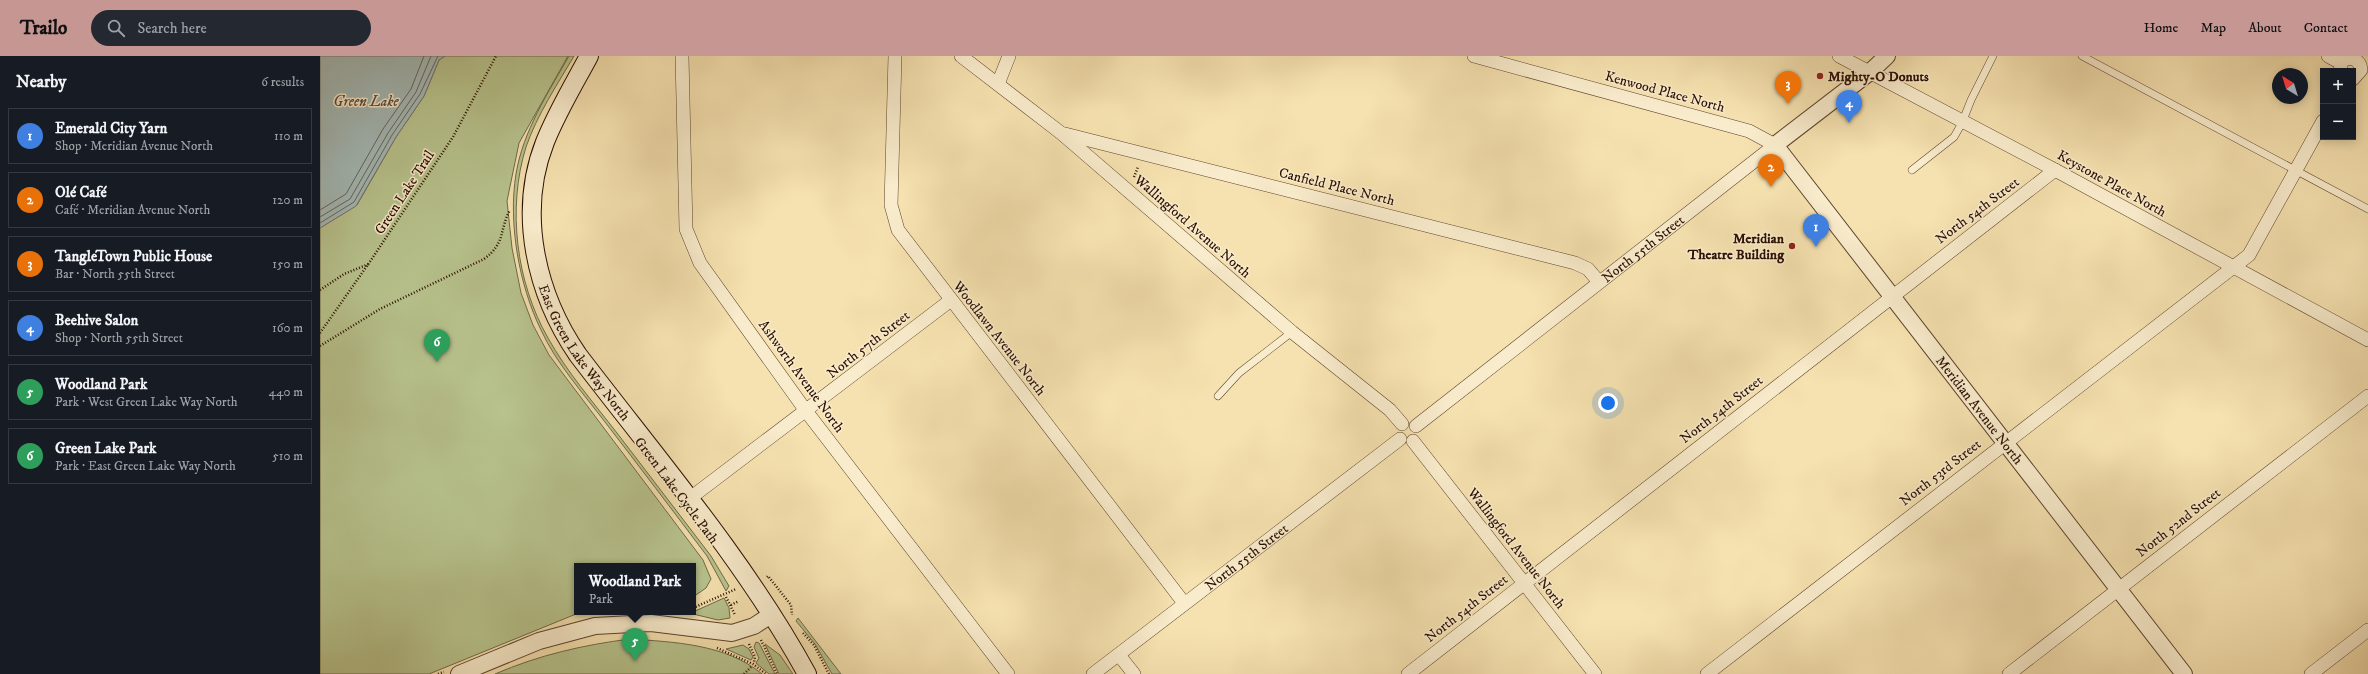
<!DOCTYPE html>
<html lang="en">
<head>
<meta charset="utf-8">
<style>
  body { margin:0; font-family:"IM FELL DW Pica",serif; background:#242831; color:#f1f3f6 }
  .controls { position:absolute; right:12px; top:12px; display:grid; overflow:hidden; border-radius:0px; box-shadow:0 2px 10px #0003 }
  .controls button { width:36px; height:36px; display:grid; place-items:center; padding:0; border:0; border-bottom:1px solid #363941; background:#171b24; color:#f1f3f6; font:20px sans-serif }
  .compass { position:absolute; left:1952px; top:12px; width:36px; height:36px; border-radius:50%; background:#171b24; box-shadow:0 2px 10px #0003; rotate:322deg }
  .you { position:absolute; left:1288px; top:347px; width:14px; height:14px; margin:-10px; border:3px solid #fff; border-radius:50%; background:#1a73e8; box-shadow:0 0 0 6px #1a73e833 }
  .badge { display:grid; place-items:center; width:26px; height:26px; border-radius:50%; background:#c59692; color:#fff; font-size:13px; font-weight:700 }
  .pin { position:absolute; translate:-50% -33px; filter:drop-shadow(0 1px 2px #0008) }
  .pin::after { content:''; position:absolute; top:21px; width:14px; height:12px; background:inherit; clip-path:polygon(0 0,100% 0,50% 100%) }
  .popup { position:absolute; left:254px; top:507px; width:122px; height:52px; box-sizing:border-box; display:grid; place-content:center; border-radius:0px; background:#171b24; filter:drop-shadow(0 1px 3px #0005); font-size:13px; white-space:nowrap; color:#9ea1a6 }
  .popup b { font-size:15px; color:#f1f3f6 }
  .popup::after { content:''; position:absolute; left:50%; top:100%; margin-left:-8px; border:8px solid transparent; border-top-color:#171b24 }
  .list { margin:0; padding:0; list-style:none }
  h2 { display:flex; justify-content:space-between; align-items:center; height:52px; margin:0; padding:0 16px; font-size:17px }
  h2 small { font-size:13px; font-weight:400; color:#9ea1a6 }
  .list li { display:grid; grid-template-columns:26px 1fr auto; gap:12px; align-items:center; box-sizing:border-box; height:56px; margin:0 8px 8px; padding:0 8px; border:1px solid #363941; border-radius:0px }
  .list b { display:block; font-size:15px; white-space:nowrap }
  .list p { margin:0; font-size:13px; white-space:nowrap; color:#9ea1a6 }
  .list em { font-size:13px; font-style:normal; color:#9ea1a6 }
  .icon { flex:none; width:22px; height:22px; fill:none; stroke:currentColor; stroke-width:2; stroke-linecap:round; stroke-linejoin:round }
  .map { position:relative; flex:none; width:2048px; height:618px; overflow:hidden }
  header { display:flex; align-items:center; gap:24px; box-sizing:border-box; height:56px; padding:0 20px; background:#c59692; color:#111 }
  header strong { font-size:19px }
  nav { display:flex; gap:22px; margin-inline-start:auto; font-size:14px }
  .search { width:280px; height:36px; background:#242831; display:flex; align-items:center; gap:10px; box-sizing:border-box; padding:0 14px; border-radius:22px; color:#9ea1a6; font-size:15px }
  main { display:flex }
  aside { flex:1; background:#171b24 }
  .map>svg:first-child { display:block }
  .green { fill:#b8c48e; stroke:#726a48 }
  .water { fill:#a3bab8; stroke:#73766f }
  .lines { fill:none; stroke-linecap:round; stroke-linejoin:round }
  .shore { stroke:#67645d; stroke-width:1 }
  .service-casing { stroke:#5e442e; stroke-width:8 }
  .minor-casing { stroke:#5e442e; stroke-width:14 }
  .tertiary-casing { stroke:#5e442e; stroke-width:18 }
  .secondary-casing { stroke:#2b0f02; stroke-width:20 }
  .path { stroke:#2b0f02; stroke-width:2.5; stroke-dasharray:1 2; stroke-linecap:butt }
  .service { stroke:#f9eccc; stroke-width:7 }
  .minor { stroke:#f9eccc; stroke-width:13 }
  .tertiary { stroke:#f9eccc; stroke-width:16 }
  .secondary { stroke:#f9eccc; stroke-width:18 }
  .poi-dot { fill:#8f2418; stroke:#f9eccc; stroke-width:1.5 }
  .labels { text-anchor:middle; stroke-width:3; stroke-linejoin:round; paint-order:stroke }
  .poi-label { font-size:14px; font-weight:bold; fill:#2b0f02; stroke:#f9eccc; text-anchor:start }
  .street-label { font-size:14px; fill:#2b0f02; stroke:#f9eccc }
  .water-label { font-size:15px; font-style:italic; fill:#554b42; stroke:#f9eccc }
</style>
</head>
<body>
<header>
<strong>Trailo</strong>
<div class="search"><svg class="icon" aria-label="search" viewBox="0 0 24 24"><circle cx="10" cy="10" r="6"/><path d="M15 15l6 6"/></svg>Search here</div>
<nav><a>Home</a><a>Map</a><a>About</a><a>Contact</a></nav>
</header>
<main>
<aside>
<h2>Nearby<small>6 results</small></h2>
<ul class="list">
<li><span class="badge" style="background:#3f7fe0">1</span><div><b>Emerald City Yarn</b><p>Shop · Meridian Avenue North</p></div><em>110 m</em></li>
<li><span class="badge" style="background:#e8710a">2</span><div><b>Olé Café</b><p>Café · Meridian Avenue North</p></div><em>120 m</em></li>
<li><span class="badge" style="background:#e8710a">3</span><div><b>TangleTown Public House</b><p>Bar · North 55th Street</p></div><em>150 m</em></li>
<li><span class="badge" style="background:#3f7fe0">4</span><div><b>Beehive Salon</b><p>Shop · North 55th Street</p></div><em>160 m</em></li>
<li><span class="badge" style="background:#2e9e5b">5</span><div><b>Woodland Park</b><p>Park · West Green Lake Way North</p></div><em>440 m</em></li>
<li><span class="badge" style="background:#2e9e5b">6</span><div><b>Green Lake Park</b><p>Park · East Green Lake Way North</p></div><em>510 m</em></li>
</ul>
</aside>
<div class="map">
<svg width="2048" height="618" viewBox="0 0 2048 618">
  <rect width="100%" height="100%" fill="#f6e2b0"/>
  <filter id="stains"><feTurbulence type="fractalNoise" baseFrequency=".005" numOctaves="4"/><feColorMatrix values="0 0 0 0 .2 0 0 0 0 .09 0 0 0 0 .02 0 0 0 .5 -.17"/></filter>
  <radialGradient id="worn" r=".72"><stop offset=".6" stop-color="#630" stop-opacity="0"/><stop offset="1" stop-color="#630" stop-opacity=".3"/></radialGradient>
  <g class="green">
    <polygon points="125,0 248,0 199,87 187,145 192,192 201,237 213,269 229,299 383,504 391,523 386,532 373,541 373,510 257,510 257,556 261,556 109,618 0,618 0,172 37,149 76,81 104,40 119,4"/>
    <path d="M249,0H254C237,29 217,59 206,91C187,152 196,226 228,282C247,316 273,346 297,377C328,418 360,459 391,500L409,530L406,535L387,500C353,455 319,410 285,366C263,337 236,307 221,274C199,229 188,167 196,118C203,75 228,37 249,0Z"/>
    <polygon points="404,542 409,552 410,562 398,564 373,558 373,556"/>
    <polygon points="478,562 521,618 512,618 495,588 476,565"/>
    <path d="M310,583C354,586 406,588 442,618H175C219,599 263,589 310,583Z"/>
    <polygon points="436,586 439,587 455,618 449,618 436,607 439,602 434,591"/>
    <polygon points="445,588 460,599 473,618 459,618"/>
    <polygon points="423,589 429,593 433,601 431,604 406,593"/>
  </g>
  <polygon class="water" points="0,0 125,0 119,4 104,40 76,81 36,150 0,172"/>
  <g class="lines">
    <g class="shore">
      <polyline points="0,154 26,138 63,73 91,33 104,0"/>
      <polyline points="0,161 30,143 68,77 96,36 111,0"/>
      <polyline points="0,167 34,146 72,79 100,38 118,0"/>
    </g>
    <defs>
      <g id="service">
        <polyline points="1762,0 2048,153"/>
        <polyline points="1592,114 1634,81 1642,67 1651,44 1673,0"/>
        <polyline points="898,340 919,317 972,276"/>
      </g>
      <g id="minor">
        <polyline points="362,0 366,173 380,207 486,355 688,618"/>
        <polyline points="575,0 571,149 578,174 864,547"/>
        <polyline points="641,0 741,77 972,276 1070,354 1082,368"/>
        <polyline points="1519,0 1735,114 2048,284"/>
        <polyline points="2008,0 2021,7"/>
        <path d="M2020,15L2022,5C2031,0 2040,3 2041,14L2033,23"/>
        <polyline points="678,28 689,0"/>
        <polyline points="745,78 1255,207 1268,213 1279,226"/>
        <path id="s1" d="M1096,370L1455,89L1429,75L1154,0"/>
        <polyline points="1093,385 1275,618"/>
        <polyline points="369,443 631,244"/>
        <polyline points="799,599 814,618"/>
        <path id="s2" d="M773,618L1080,383"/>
        <polyline points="1088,618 1735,114"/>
        <polyline points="1387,618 1929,199 2003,65"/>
        <polyline points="1689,618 2048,340"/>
        <polyline points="1991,618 2048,574"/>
      </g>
      <g id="tertiary">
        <path id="s3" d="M1567,0L1550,16L1455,89L1864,618"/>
        <polyline points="139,618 219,585 275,570 331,567 412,577 434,570 451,559"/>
      </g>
      <g id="secondary">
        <path id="s4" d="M269,0C254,28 237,56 225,86C197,157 216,238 258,299C335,400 426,506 487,618"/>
      </g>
    </defs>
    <use href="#service" class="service-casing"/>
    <use href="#minor" class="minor-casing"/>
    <use href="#tertiary" class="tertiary-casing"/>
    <use href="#secondary" class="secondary-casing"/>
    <g class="path">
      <polyline points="814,121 818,111"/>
      <polyline points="0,234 24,218 49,208"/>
      <polyline points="0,277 49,207 133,81 176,0"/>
      <path d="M0,290L60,253L164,203C186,187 179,174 190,154"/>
      <polyline points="447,521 448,520 471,549 472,559"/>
      <polyline points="406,541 415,559"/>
      <polyline points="411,549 419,545"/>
      <polyline points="373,552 416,533"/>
      <polyline points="483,577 494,589 509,618"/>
      <polyline points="441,584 457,618"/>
      <polyline points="429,588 435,601 434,606"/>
      <polyline points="397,592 433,608 446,618"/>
      <polyline points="118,618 124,616"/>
      <polyline points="424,618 431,611"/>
    </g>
    <use href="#service" class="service"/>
    <use href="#minor" class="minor"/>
    <use href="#tertiary" class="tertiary"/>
    <use href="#secondary" class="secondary"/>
  </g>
  <g class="poi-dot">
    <circle cx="1500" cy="20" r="4"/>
    <circle cx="1472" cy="190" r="4"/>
  </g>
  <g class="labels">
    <g class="poi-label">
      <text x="1508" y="25">Mighty-O Donuts</text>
      <text x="1464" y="187" text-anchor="end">Meridian<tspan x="1464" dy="16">Theatre Building</tspan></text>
    </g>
    <g class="street-label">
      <text transform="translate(1345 35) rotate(15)" y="5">Kenwood Place North</text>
      <text transform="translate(1792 127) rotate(29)" y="5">Keystone Place North</text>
      <text transform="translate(1017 130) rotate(14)" y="5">Canfield Place North</text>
      <text transform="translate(84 136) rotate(-57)" y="5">Green Lake Trail</text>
      <text transform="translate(1657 154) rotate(-37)" y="5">North 54th Street</text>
      <text transform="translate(873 170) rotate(41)" y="5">Wallingford Avenue North</text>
      <text dy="5" stroke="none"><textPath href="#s1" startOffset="288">North 55th Street</textPath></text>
      <text transform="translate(680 282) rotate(52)" y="5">Woodlawn Avenue North</text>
      <text transform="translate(548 288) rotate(-38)" y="5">North 57th Street</text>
      <text dy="5" stroke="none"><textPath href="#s4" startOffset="322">East Green Lake Way North</textPath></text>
      <text transform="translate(482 320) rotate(54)" y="5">Ashworth Avenue North</text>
      <text transform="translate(1401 353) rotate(-38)" y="5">North 54th Street</text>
      <text dy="5" stroke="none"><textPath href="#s3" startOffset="478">Meridian Avenue North</textPath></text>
      <text transform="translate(1620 416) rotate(-38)" y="5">North 53rd Street</text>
      <text transform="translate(357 434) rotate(53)" y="5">Green Lake Cycle Path</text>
      <text transform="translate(1858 466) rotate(-38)" y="5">North 52nd Street</text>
      <text transform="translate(1197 492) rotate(52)" y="5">Wallingford Avenue North</text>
      <text dy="5" stroke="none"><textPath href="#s2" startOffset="193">North 55th Street</textPath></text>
      <text transform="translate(1146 552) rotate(-38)" y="5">North 54th Street</text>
    </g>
    <g class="water-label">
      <text x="46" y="50">Green Lake</text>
    </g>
  </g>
  <rect width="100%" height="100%" filter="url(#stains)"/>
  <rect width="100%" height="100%" fill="url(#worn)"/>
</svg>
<div class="controls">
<button>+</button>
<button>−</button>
</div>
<svg class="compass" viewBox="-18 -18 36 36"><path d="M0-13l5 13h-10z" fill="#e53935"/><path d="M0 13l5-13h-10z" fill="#9ea1a6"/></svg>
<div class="you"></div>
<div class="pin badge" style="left:1496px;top:191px;background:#3f7fe0">1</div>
<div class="pin badge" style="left:1451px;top:131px;background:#e8710a">2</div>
<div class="pin badge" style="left:1468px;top:48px;background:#e8710a">3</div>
<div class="pin badge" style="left:1529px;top:67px;background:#3f7fe0">4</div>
<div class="pin badge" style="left:315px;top:605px;background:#2e9e5b">5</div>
<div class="popup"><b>Woodland Park</b>Park</div>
<div class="pin badge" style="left:117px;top:306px;background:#2e9e5b">6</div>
</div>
</main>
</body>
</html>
